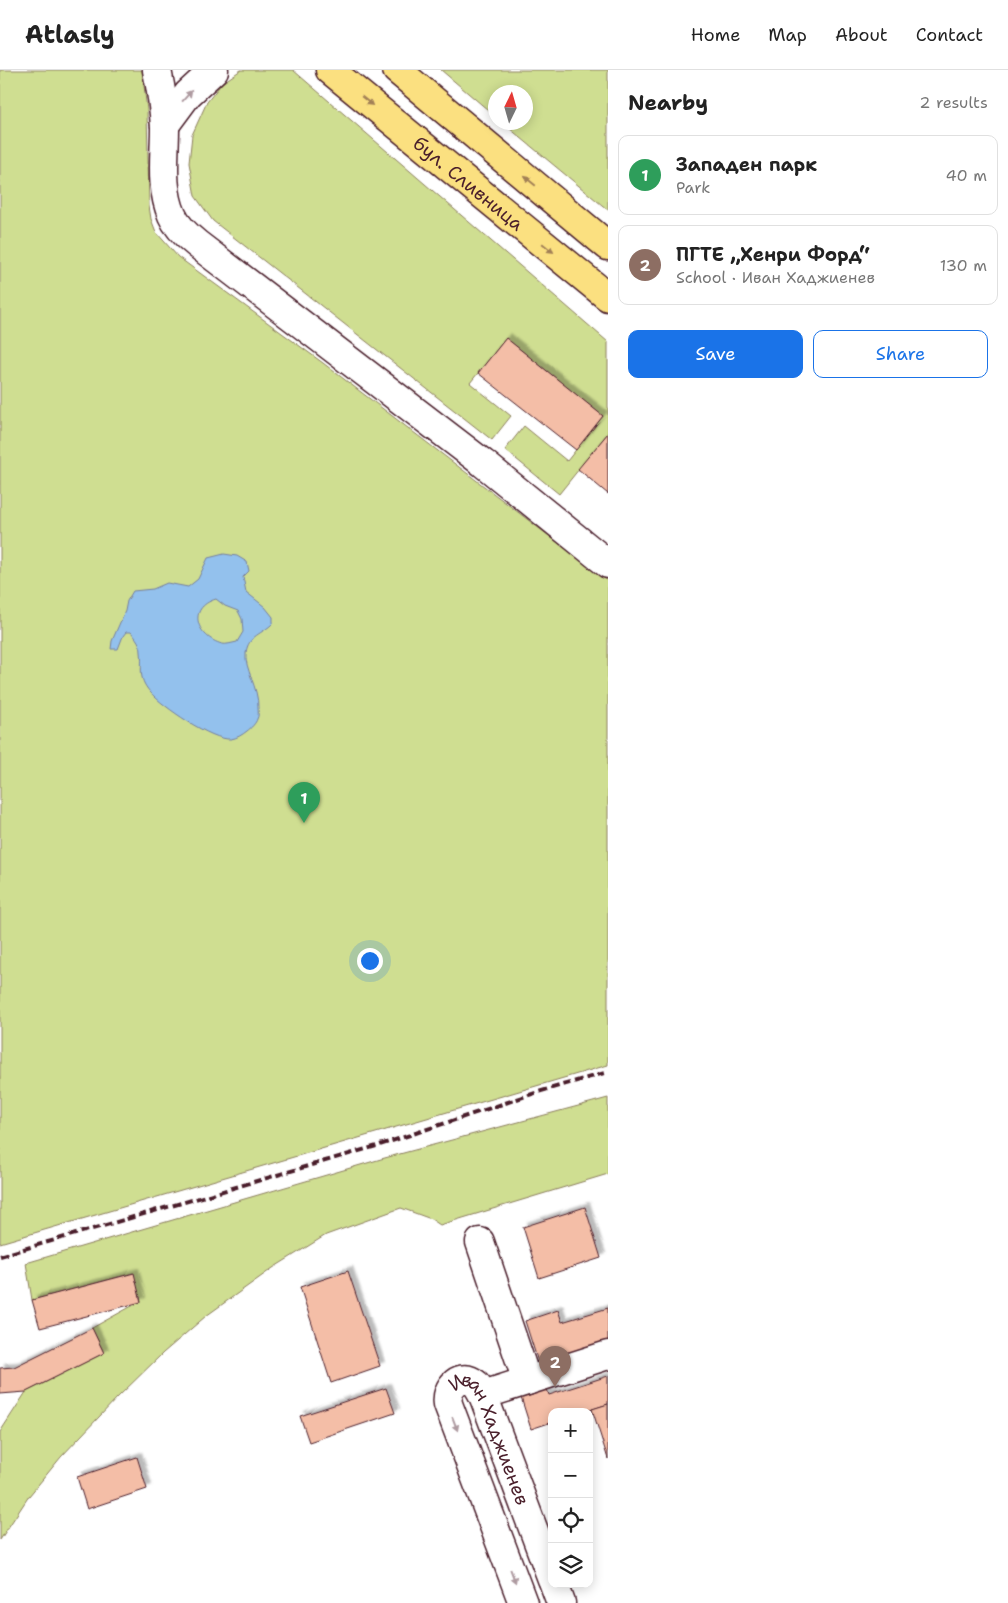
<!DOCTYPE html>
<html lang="en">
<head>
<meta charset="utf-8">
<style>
  body { margin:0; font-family:"Shantell Sans",sans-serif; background:#f2f2f2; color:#222 }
  .controls { position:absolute; right:15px; bottom:15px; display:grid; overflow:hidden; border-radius:10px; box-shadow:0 2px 12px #0003 }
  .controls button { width:45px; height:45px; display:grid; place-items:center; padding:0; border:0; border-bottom:1px solid #e0e0e0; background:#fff; color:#222; font:25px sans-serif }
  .compass { position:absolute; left:488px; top:15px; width:45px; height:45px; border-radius:50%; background:#fff; box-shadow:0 2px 12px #0003; rotate:5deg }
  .you { position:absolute; left:369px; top:890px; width:18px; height:18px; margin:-12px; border:4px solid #fff; border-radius:50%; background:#1a73e8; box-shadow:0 0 0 8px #1a73e833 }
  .badge { display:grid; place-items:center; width:32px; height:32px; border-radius:50%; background:#1a73e8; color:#fff; font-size:16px; font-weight:700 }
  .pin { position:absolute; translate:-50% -41px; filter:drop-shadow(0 1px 2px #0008) }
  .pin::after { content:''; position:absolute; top:26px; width:18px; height:15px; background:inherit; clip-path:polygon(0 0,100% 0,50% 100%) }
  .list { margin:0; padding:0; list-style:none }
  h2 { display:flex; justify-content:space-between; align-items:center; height:65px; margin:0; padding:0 20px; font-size:21px }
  h2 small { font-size:16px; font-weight:400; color:#767676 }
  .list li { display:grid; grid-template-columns:32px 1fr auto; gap:15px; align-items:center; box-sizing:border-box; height:80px; margin:0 10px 10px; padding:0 10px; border:1px solid #e0e0e0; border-radius:10px }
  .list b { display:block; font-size:19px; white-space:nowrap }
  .list p { margin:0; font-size:16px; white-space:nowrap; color:#767676 }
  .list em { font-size:16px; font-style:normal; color:#767676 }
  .actions { display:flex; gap:10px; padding:15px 20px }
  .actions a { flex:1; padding:11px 0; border:1px solid #1a73e8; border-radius:10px; text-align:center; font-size:18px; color:#1a73e8 }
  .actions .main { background:#1a73e8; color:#fff }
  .icon { flex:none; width:28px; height:28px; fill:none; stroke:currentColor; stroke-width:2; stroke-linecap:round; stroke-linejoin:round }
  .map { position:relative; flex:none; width:608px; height:1533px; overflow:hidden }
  header { display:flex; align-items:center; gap:30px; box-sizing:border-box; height:70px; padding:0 25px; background:#fff; border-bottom:1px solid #e0e0e0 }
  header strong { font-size:24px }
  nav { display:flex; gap:28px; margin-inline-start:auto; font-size:18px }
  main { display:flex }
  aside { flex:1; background:#fff }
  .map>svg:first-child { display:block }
  .green { fill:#cfde91; stroke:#8c7e5e }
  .water { fill:#93c1ed; stroke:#76809f; fill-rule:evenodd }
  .building { fill:#f4bea7; stroke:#4a1f2b; filter:url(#shadow) }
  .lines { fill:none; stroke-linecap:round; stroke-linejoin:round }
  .minor-casing { stroke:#4a1f2b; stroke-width:31 }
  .major-casing { stroke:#4a1f2b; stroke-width:31 }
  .minor { stroke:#fff; stroke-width:28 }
  .major { stroke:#fbe080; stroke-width:28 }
  .rail { stroke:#4a1f2b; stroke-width:4; stroke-dasharray:8 4; stroke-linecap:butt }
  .oneway { fill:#ae9aa0 }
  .oneway2 { fill:#a28056 }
  .labels { text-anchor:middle; stroke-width:4.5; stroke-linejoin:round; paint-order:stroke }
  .street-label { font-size:19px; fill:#4a1f2b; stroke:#fff }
</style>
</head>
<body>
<header>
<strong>Atlasly</strong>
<nav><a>Home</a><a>Map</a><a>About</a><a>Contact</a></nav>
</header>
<main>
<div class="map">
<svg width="608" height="1533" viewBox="0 0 608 1533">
  <defs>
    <filter id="shadow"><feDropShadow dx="4.5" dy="-4.5" stdDeviation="1" flood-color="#0004"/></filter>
  </defs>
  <rect width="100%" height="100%" fill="#fff"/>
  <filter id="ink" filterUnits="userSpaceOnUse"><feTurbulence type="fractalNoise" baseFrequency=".02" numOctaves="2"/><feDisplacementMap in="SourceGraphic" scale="10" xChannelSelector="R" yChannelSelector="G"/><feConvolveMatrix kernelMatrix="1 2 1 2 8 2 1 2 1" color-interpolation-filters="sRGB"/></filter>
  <g filter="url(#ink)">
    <g class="green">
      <polygon points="0,0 142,0 147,40 149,136 151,149 156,162 178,187 323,293 608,511 608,995 0,1173"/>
      <polygon points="241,0 293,0 608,272 608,363 559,424 505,380 524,356 567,391 603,346 506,268 470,313 511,346 492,370 213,151 195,126 189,93 192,65 207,32 222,13"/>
      <polygon points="441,0 608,0 608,140 503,53 526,52 526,22 496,22 495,46"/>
      <polygon points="608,1028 608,1104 440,1155 431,1149 401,1138 326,1165 273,1198 206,1246 163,1283 118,1327 61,1387 29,1426 0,1470 0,1362 26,1322 104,1283 92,1258 141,1231 133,1203 32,1230 26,1193 381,1089"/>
    </g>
    <path class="water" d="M224,484L237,486L247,492L249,501L243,507L246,522L265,537L273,547V553C263,564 248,565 246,583C244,598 259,618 258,638C258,641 259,646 257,649C256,653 251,658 247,661C242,665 237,668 231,669C212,671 162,636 150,622C137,607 143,598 141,582C141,574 136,568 131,562H126L123,566L118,579H111L112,571L125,541L127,531L133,521L153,519L167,513L188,517L198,509L208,488ZM216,529L225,536L238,541L242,549L243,562L237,572C232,573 226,575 222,574C197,567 186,538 216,529Z"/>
    <g class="building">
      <polygon points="506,268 603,346 576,380 478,303"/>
      <polygon points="608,363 608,424 578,399"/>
      <polygon points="585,1137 601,1188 539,1208 523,1157"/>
      <polygon points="348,1201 380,1296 331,1313 300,1217"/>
      <polygon points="134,1203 141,1232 40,1258 32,1230"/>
      <polygon points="608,1238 608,1273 539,1295 525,1251 558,1240 562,1252"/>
      <polygon points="92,1258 104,1283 26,1322 0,1324 0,1298 14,1297"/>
      <polygon points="608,1306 608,1334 584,1342 552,1342 552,1352 531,1359 518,1318 544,1310 549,1325"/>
      <polygon points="386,1318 395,1343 309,1372 300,1346"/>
      <polygon points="608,1334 608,1389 592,1339"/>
      <polygon points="137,1387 147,1419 87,1439 77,1407"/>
    </g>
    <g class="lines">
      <defs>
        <g id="minor">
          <path d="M157,0C161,19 164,38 165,57C165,86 160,118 172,145C177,157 187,166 197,174L483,393L608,494"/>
          <polyline points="165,55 188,24 214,0"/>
          <polyline points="480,1172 527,1311"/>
          <polyline points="483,1325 608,1285"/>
          <polyline points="554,1514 561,1533"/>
          <path id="s1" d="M523,1533L448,1334C445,1317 461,1301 476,1314C479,1317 481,1322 483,1325L552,1509"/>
        </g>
        <g id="major">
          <path id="s2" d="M330,0L608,227"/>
          <polyline points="397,0 608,176"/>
        </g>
      </defs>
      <use href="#minor" class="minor-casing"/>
      <use href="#major" class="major-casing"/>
      <use href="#minor" class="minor"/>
      <use href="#major" class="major"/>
      <polyline class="rail" points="0,1186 380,1075 538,1022 608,1002"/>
    </g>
    <defs><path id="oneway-solid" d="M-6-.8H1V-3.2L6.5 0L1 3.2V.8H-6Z" transform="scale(1.25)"/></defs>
    <g class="oneway">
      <use href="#oneway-solid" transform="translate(187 26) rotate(-49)"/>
      <use href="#oneway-solid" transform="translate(455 1354) rotate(69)"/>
      <use href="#oneway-solid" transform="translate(513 1506) rotate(69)"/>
    </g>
    <g class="oneway2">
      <use href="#oneway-solid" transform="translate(367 31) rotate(39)"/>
      <use href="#oneway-solid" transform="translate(530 111) rotate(-140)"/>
      <use href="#oneway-solid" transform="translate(548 178) rotate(39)"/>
    </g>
  </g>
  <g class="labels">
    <g class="street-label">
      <text dy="7" stroke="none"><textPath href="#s2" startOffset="179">бул. Сливница</textPath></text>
      <text dy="7" stroke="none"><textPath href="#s1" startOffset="309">Иван Хаджиенев</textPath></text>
    </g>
  </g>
</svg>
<div class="controls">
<button>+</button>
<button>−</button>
<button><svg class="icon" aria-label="locate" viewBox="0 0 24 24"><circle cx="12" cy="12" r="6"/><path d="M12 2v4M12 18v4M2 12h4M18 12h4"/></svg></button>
<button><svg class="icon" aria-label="layers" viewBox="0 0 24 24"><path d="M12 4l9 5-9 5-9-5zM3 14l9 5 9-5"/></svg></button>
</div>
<svg class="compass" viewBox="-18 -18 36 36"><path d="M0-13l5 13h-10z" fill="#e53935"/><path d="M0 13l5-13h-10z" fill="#767676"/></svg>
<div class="you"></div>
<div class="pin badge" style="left:304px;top:753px;background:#2e9e5b">1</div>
<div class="pin badge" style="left:555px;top:1317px;background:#8d6e63">2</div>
</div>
<aside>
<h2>Nearby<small>2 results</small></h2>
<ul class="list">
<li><span class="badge" style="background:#2e9e5b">1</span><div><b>Западен парк</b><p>Park</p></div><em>40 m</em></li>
<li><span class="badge" style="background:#8d6e63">2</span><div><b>ПГТЕ „Хенри Форд“</b><p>School · Иван Хаджиенев</p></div><em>130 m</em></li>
</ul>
<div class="actions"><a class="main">Save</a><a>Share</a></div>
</aside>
</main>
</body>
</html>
